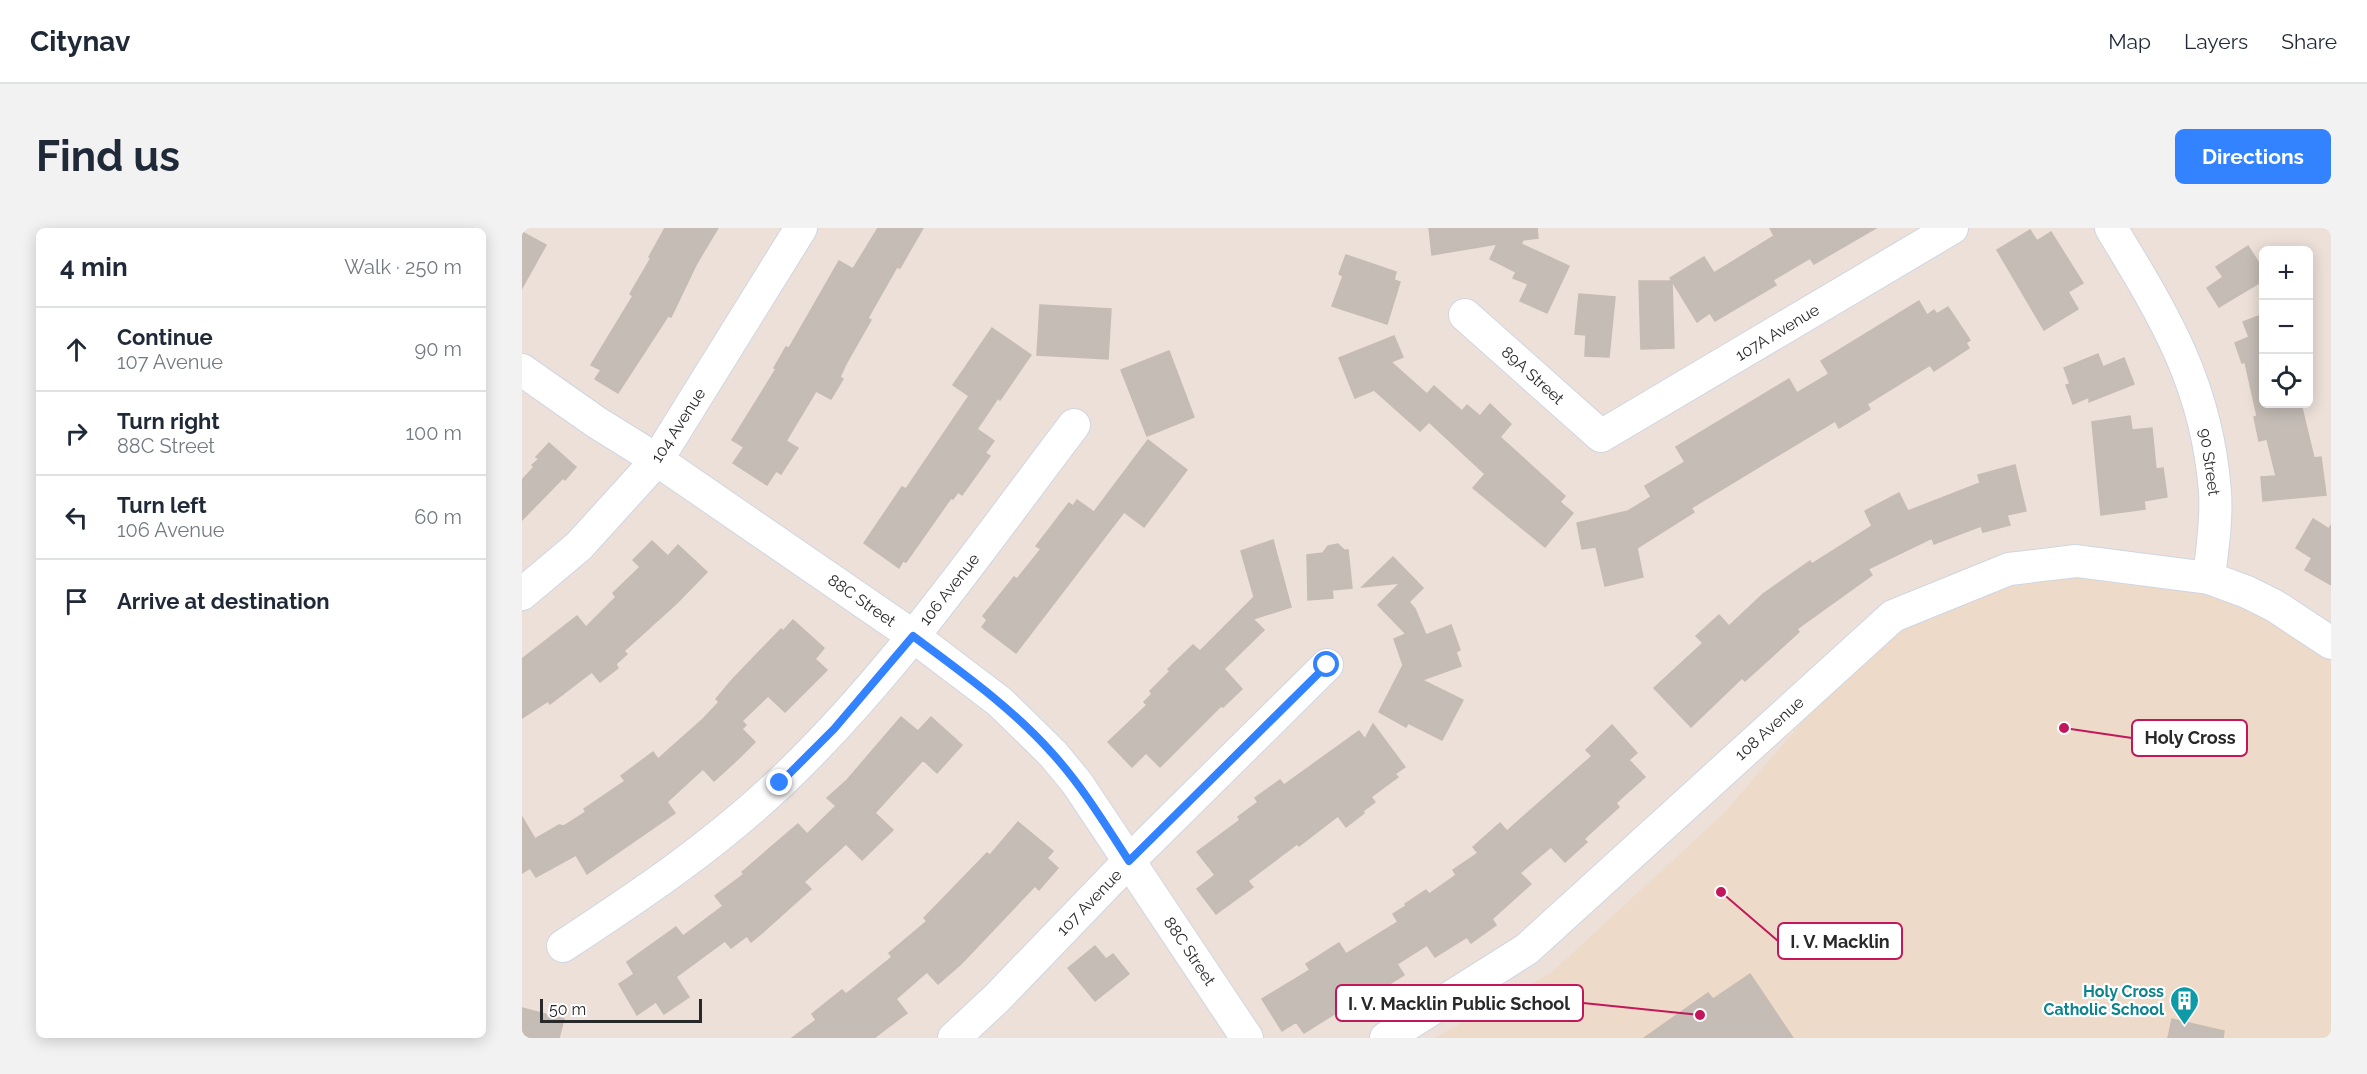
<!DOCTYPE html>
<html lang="en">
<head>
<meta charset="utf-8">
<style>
  body { margin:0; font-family:Raleway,sans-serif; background:#f2f2f3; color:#1f2937 }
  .controls { position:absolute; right:18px; top:18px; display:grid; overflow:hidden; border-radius:9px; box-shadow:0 3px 15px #0003 }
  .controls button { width:54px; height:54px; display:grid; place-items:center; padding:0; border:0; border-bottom:2px solid #e0e1e3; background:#fff; color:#1f2937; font:30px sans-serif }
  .scale { position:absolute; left:18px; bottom:15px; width:162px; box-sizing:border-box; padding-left:6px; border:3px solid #292929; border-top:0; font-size:16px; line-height:21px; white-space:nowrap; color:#292929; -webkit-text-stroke:4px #fff; paint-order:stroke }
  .stop { position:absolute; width:18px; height:18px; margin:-14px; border:4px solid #3382ff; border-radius:50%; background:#fff }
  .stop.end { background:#3382ff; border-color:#fff; box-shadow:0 2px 6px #0008 }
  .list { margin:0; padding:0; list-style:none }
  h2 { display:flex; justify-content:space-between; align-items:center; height:78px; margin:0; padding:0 24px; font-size:26px }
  h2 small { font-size:20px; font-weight:400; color:#747a83 }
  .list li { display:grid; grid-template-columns:39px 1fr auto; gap:18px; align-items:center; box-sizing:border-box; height:84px; padding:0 24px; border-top:2px solid #e0e1e3 }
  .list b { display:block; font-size:22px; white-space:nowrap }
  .list p { margin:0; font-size:20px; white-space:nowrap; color:#747a83 }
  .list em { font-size:20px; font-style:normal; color:#747a83 }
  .icon { flex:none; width:33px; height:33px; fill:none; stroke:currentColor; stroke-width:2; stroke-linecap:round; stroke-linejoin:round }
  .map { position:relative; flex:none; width:1809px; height:810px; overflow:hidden; border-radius:9px }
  header { display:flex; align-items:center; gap:36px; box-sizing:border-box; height:84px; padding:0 30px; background:#fff; border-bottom:2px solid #e0e1e3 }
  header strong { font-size:28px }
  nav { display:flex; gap:33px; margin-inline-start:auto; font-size:21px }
  .intro { display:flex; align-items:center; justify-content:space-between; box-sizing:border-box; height:144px; padding:0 36px }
  h1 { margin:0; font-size:42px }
  .button { padding:15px 27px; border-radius:9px; background:#3382ff; color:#fff; font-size:21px; font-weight:700 }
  main { display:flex; gap:36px; padding:0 36px }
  aside { flex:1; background:#fff; border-radius:9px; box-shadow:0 3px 15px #0003 }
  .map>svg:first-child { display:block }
  .education { fill:#eedac8 }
  .building { fill:#c4bcb5; stroke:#c7bcb3; stroke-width:1.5 }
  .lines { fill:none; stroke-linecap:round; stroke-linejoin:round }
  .minor-casing { stroke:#cfd6e2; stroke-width:34 }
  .minor { stroke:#fff; stroke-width:32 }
  .route { stroke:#3382ff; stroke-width:8 }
  .labels { text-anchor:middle; stroke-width:4.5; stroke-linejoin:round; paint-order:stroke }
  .street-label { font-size:16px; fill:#292929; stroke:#fff }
  .culture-label { font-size:16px; font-weight:bold; fill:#0d838f; stroke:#fff; text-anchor:end }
  .leader { fill:none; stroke:#c2185b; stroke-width:2 }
  .callout-dot { fill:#c2185b; stroke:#fff; stroke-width:2 }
  .callout { fill:#fff; stroke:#c2185b; stroke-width:2 }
  .callout-label { font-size:18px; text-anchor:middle; font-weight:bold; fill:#292929 }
</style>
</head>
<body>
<header>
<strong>Citynav</strong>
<nav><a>Map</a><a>Layers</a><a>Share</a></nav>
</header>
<div class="intro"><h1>Find us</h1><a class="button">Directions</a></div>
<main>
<aside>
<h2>4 min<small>Walk · 250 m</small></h2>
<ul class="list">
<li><svg class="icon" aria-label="ahead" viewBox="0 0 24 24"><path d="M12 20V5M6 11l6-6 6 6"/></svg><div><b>Continue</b><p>107 Avenue</p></div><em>90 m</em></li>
<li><svg class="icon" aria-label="right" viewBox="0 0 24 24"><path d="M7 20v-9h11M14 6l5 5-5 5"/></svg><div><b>Turn right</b><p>88C Street</p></div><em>100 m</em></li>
<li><svg class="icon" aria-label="left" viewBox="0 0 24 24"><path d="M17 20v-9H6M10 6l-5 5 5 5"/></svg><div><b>Turn left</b><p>106 Avenue</p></div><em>60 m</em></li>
<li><svg class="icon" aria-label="arrive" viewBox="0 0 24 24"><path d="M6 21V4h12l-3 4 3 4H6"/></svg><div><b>Arrive at destination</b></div></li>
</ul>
</aside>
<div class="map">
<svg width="1809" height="810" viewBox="0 0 1809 810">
  <rect width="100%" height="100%" fill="#ece0d9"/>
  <polygon class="education" points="1487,341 1687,350 1809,415 1809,810 913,810 1030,744 1202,585 1371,388"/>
  <g class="building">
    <polygon points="143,0 196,0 175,35 149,89 146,88 96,165 73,151 79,142 69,137 111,68 108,66 129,30 127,29"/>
    <polygon points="356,0 401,0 378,40 375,39 346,90 349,92 324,136 318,149 321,151 309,171 294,163 264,213 276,220 259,246 254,243 245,257 211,235 222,219 210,212 254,141 252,140 264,119 267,120 317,33 331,41"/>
    <polygon points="907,0 1015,0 1016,10 1001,12 999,16 1047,38 1025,85 998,73 1006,56 991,50 994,44 968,31 975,16 910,27"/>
    <polygon points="1248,0 1354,0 1292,36 1288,30 1251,52 1254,57 1193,93 1188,85 1175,94 1150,53 1152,120 1119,121 1117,53 1150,53 1148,50 1182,29 1192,45 1252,8"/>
    <polygon points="1508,2 1515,13 1529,4 1561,55 1546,64 1556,81 1522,102 1475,22"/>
    <polygon points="0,4 24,17 0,60"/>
    <polygon points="1726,18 1742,43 1742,52 1697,79 1685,60 1701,49 1694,39"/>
    <polygon points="824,27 874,44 872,52 878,54 865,96 810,78 821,48 817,46"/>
    <polygon points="1057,66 1093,69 1087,129 1063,128 1064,107 1053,106"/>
    <polygon points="1397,73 1405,87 1412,82 1415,86 1426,79 1448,112 1444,115 1447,120 1412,143 1408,137 1345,176 1348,181 1317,200 1313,193 1169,280 1172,284 1115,320 1121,349 1083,358 1074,319 1060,321 1055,295 1106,283 1129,269 1123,258 1163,234 1154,219 1267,151 1275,165 1307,146 1299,133"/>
    <polygon points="518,77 589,81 586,131 515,127"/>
    <polygon points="1742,86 1742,176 1779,176 1792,230 1799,229 1804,267 1741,273 1739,249 1754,248 1745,211 1737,213 1732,189 1735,188 1723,134 1720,135 1713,115 1727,109 1721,94"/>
    <polygon points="470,100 509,127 478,172 476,170 455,201 472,213 463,225 468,228 440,267 436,264 431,271 429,270 384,334 381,333 377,340 342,315 380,259 384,261 447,168 431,157"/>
    <polygon points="872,108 881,129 869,134 905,166 912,158 940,183 945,177 958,188 968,176 989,196 978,209 1043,268 1038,274 1051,285 1023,319 951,260 963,246 907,194 898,203 852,162 833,170 817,130"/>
    <polygon points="647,123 672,189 625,208 599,142"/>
    <polygon points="1576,126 1581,139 1602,130 1612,156 1567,174 1567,169 1551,176 1544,157 1548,156 1542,140"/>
    <polygon points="1608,188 1610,202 1630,200 1634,241 1641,240 1645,269 1622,273 1623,281 1579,287 1570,194"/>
    <polygon points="626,212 665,242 622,299 602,284 494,425 460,399 465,392 461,388 492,349 495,351 519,321 514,318 547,275 551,278 555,272 572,284"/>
    <polygon points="27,215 54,239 43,252 41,250 0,292 0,252 12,239 10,237 17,231 14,229"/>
    <polygon points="1493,237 1504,283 1485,287 1488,297 1461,304 1459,298 1412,316 1410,310 1346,341 1350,347 1275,401 1277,404 1223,453 1220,450 1169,499 1132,460 1181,415 1174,408 1197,387 1207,398 1241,366 1288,333 1290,336 1350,298 1343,283 1377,265 1386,283 1458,255 1456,247"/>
    <polygon points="1791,291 1807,301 1809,297 1809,357 1783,342 1790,330 1774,320"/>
    <polygon points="751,312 769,379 731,391 742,402 702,441 720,461 701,479 699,478 638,539 624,525 610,539 586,514 625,477 622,474 630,466 628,463 648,443 646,441 671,417 678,423 732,369 719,323"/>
    <polygon points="130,313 146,328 156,317 185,344 155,375 102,423 105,426 94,436 96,440 78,454 70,444 28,476 26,473 0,490 0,431 55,388 64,399 94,369 91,365 118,339 111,332"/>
    <polygon points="816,316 822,322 826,322 830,360 810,362 811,370 786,372 785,327 801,325 806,318"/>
    <polygon points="871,329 901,360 887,374 893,381 904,407 929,397 938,422 934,424 939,438 900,452 941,472 920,512 886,495 884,499 857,484 881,437 872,411 884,406 856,377 878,355 840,359"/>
    <polygon points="271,392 302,420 293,431 305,442 263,484 246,468 220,493 224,497 220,501 233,514 215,532 192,553 181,541 145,574 153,585 65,646 54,627 14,649 8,640 0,645 0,589 13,611 37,597 42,598 64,584 62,581 103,553 99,548 131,524 136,531 181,491 197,474 194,471 209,453 259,401 261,403"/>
    <polygon points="379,489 396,503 409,489 440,517 415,545 401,532 353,585 371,602 340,632 324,616 282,654 289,661 240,705 229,714 225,708 209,720 203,713 154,749 167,769 142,786 134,774 115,787 97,756 112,746 105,734 154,699 161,708 201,678 193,668 222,646 220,644 276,596 285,606 314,578 305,570 325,552"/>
    <polygon points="851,496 883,539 873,546 876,549 849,569 853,574 841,583 842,585 824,599 816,588 777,618 775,616 726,653 731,659 694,686 675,661 693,647 675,624 718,592 716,589 736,574 733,570 758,552 762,557 837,503 843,511"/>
    <polygon points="1090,497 1115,525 1107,532 1123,549 1094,575 1097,579 1062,611 1065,614 1043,634 1029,619 998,645 1009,656 970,691 974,697 949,715 945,709 913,729 905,717 875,736 882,747 816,788 814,785 782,805 774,794 760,803 740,771 788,742 784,736 817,715 824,726 876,694 871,686 884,678 883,676 904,662 907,666 934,647 931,642 956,625 951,619 978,595 985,603 1070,528 1064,522"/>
    <polygon points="496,594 531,623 525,630 536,640 517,662 513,658 439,736 416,756 405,744 374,771 385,785 352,810 270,810 294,792 290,786 320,762 324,766 370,729 367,725 405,693 402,690 465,625 468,627"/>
    <polygon points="573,718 584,731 591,726 607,746 573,773 546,740"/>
    <polygon points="1228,746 1271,810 1122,810 1186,765 1191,771"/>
    <polygon points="0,780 42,791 37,810 0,810"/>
    <polygon points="1650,791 1702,803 1701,810 1646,810"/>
  </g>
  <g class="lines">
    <defs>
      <g id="minor">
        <path d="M1589,0C1643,89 1685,157 1693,264C1695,293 1690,322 1687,350"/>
        <polyline points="943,87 1079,208 1430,0"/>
        <polyline points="0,142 74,194 135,232 391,408 478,474 531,526 555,555 725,810"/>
        <polyline points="0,366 57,318 135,232 279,0"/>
        <path d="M41,718C117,668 192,618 258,555C370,449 459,319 552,197"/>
        <polyline points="432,810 474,771 607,633 805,437"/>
        <polyline points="864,810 1005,721 1371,388 1487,341 1554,333 1687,350 1725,364 1753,378 1809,415"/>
      </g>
    </defs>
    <use href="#minor" class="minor-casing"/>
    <use href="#minor" class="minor"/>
  </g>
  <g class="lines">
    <path class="route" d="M258,555L312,501L391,408C439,444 489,479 530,525C560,558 583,596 607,633L805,437"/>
  </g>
  <defs>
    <symbol id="building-pin" viewBox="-11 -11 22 30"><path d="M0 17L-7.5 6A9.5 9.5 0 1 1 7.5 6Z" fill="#0f9aa8" stroke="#fff"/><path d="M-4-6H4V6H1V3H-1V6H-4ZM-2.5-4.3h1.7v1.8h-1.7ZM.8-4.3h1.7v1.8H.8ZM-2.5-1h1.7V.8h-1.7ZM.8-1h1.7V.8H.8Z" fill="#fff"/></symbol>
  </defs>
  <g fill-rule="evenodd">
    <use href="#building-pin" x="1646" y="756" width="33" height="45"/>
  </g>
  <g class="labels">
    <g class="street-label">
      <text transform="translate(1255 104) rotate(-31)" y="6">107A Avenue</text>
      <text transform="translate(1011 147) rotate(42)" y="6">89A Street</text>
      <text transform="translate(156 197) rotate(-57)" y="6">104 Avenue</text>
      <text transform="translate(1688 234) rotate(82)" y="6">90 Street</text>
      <text transform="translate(427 361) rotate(-52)" y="6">106 Avenue</text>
      <text transform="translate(340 372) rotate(35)" y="6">88C Street</text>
      <text transform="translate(1247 500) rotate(-42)" y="6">108 Avenue</text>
      <text transform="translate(567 674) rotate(-46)" y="6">107 Avenue</text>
      <text transform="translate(668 723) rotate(56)" y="6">88C Street</text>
    </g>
    <g class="culture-label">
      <text x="1642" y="769">Holy Cross<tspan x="1642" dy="18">Catholic School</tspan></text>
    </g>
  </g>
  <path class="leader" d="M1542 500L1610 510M1199 664L1256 713M1178 787L1061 775"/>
  <g class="callout-dot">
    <circle cx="1542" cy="500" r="6"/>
    <circle cx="1199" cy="664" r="6"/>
    <circle cx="1178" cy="787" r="6"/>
  </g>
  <g class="callout">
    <rect x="1610" y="492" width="115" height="36" rx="6"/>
    <rect x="1256" y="695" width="124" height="36" rx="6"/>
    <rect x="814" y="757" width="247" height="36" rx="6"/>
  </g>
  <g class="callout-label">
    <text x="1668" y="516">Holy Cross</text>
    <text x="1318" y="720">I. V. Macklin</text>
    <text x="937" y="782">I. V. Macklin Public School</text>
  </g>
</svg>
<div class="controls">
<button>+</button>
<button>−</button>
<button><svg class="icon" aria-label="locate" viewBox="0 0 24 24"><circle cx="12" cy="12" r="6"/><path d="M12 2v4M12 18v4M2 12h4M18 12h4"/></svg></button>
</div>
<div class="scale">50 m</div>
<div class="stop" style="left:805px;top:437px"></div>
<div class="stop end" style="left:258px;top:555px"></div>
</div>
</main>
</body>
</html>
